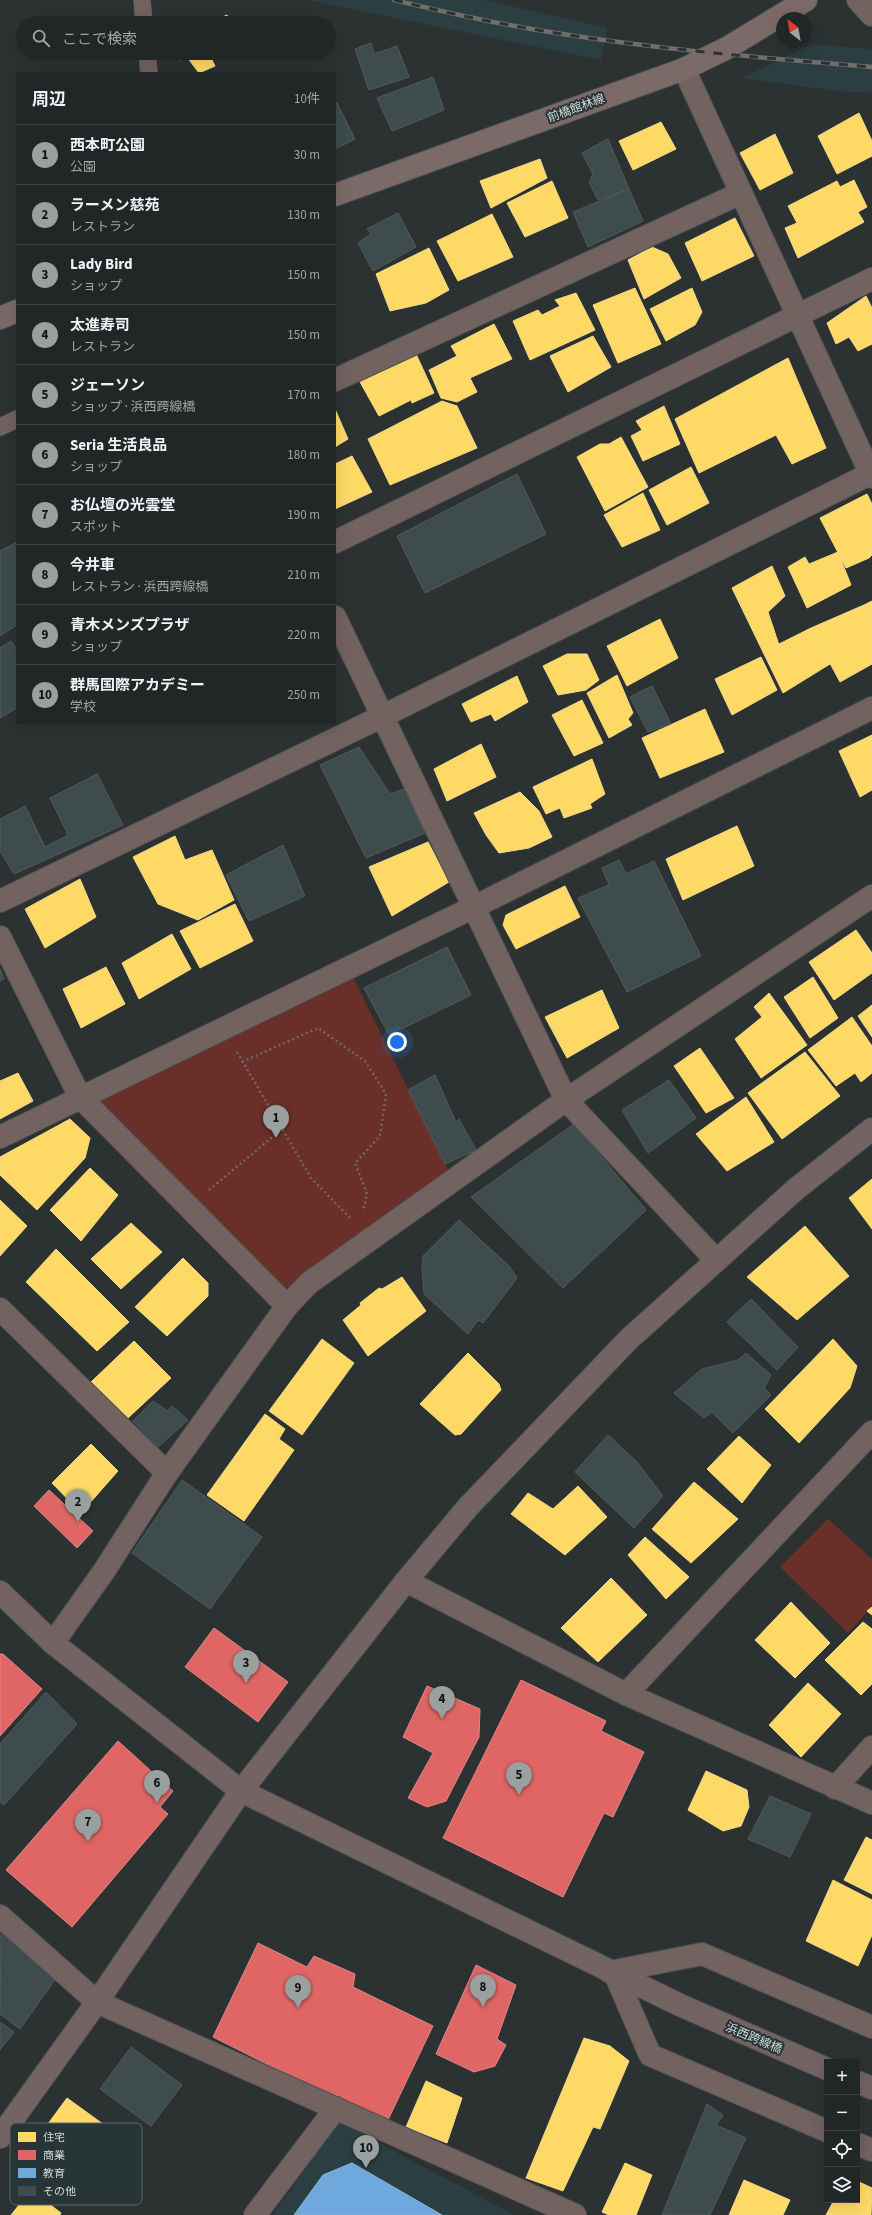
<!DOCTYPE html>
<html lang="ja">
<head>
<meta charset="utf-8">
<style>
  body { margin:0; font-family:"Source Sans 3","Noto Sans JP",sans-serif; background:#292e2e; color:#f1f3f6 }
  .controls { position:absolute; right:12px; bottom:12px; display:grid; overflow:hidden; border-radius:0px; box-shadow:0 4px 16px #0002 }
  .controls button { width:36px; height:36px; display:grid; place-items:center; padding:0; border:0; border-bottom:1px solid #3e4343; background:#212626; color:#f1f3f6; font:20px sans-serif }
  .compass { position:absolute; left:776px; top:12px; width:36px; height:36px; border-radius:50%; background:#212626; box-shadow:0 4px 16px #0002; rotate:329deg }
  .you { position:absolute; left:397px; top:1042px; width:14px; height:14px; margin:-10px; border:3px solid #fff; border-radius:50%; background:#1a73e8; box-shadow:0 0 0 6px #1a73e833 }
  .badge { display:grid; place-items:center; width:26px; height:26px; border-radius:50%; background:#99a0a0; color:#111; font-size:13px; font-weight:700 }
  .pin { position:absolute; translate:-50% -33px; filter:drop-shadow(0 1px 2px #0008) }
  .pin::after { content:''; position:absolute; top:21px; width:14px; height:12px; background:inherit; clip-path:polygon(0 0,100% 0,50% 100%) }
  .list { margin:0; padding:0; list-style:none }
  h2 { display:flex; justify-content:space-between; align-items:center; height:52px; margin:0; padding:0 16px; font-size:17px }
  h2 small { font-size:13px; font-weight:400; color:#a2a5a7 }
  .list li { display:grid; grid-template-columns:26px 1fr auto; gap:12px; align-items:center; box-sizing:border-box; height:60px; padding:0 16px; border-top:1px solid #3e4343 }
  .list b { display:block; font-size:15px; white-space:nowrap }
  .list p { margin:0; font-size:13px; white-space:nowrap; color:#a2a5a7 }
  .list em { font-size:13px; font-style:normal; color:#a2a5a7 }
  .icon { flex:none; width:22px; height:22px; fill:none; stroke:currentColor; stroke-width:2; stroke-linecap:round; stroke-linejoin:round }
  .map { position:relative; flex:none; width:872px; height:2215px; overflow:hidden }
  .search { position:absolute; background:#212626; box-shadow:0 4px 16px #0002; left:16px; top:16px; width:320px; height:44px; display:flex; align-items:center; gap:10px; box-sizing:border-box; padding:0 14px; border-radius:22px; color:#a2a5a7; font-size:15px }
  .panel { position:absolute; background:#212626; box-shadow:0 4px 16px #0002; left:16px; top:72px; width:320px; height:652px; border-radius:0px }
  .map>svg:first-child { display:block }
  .built { fill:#2b3e41 }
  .green { fill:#692f28 }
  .homes { fill:#ffd966; stroke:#f2da89 }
  .shops { fill:#e06666; stroke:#dc8989 }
  .schools { fill:#6fa8dc; stroke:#8db7dc }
  .building { fill:#3e4c4d; stroke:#545a5a }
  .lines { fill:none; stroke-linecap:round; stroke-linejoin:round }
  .lane-casing { stroke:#4b5050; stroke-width:18 }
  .street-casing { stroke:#4b5050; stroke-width:24 }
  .secondary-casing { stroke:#4b5050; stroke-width:24 }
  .primary-casing { stroke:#4b5050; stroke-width:24 }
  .path { stroke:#706867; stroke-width:2.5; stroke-dasharray:2 3; stroke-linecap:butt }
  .lane { stroke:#726260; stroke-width:17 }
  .street { stroke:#726260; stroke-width:22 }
  .secondary { stroke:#736362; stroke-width:22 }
  .primary { stroke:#7c6a68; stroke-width:22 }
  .rail-casing { stroke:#746d6c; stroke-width:4.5 }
  .rail { stroke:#283536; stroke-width:3; stroke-dasharray:9; stroke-linecap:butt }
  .labels { text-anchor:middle; stroke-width:4; stroke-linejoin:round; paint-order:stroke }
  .street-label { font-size:12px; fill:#d3dbdc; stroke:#283536 }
  .key { fill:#283536; stroke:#5b6768; stroke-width:1 }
  .key-label { font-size:11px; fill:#d3dbdc }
</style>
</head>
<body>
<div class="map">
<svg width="872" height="2215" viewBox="0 0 872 2215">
  <rect width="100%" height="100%" fill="#2c3232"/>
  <g class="built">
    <polygon points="307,0 485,0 607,28 601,60"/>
    <polygon points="812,44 872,49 872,93 837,91 742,78"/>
    <polygon points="338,2121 514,2215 273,2215"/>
  </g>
  <g class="green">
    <polygon points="348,967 453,1180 287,1306 80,1097"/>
    <polygon points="828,1519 872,1559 872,1606 848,1633 780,1567"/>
  </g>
  <g class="homes">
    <polygon points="227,15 231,23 210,23"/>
    <polygon points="177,53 227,53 212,60 215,66 199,73 187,57 179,60"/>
    <polygon points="859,113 872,141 872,156 837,174 818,136"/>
    <polygon points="661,122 676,149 633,170 619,141"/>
    <polygon points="775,134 793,173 760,190 740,153"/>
    <polygon points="540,159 547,178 491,208 480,181"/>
    <polygon points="854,180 867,207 858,212 864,222 798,258 785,228 797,223 788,206 837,181 840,187"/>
    <polygon points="552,181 568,218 525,237 507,203"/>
    <polygon points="492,214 513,257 458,281 437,241"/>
    <polygon points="735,218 754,256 702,281 685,243"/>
    <polygon points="652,247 668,254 681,278 644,299 628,260"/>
    <polygon points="429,248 449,290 426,303 390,311 376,274"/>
    <polygon points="635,288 661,344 618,363 593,305"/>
    <polygon points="692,288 702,312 695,325 666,341 650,309"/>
    <polygon points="576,293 595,330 530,360 513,321 538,310 542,315 560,306 555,300"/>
    <polygon points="866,296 872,308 872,344 858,351 849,337 836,344 827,323"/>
    <polygon points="494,324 512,359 470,378 477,392 457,402 441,398 429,370 457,356 451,346"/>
    <polygon points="593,336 611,367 568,392 550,356"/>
    <polygon points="416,354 434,393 412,403 411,400 379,416 360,382"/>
    <polygon points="788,358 826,448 792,464 776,435 699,473 675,419"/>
    <polygon points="442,401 457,406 477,448 390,485 368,439"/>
    <polygon points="664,406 680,444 643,461 631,436 642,430 636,421"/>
    <polygon points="335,409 348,439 335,447"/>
    <polygon points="621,437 648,487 605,511 577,457 600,444 609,444"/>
    <polygon points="352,456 372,492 335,509 335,464"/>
    <polygon points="691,467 709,503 667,525 649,490"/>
    <polygon points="643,493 660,530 622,547 604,515"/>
    <polygon points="867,494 872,504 872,555 869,558 846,568 820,518"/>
    <polygon points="838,552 851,585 807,608 788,567 805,557 809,564"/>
    <polygon points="772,566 785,596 768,612 779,645 763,652 732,588"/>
    <polygon points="872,601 872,621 864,605"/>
    <polygon points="864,605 872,622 872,664 840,682 811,628"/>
    <polygon points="660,619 678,658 627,686 607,646"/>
    <polygon points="811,628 830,664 783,693 763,652"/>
    <polygon points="567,654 587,654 599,680 586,690 558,695 543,666"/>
    <polygon points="761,657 777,690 732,715 715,679"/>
    <polygon points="617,675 633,713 628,719 632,725 609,738 587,693"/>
    <polygon points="517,676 528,702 495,721 491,714 471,722 462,704"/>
    <polygon points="582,700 603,743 574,756 552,715"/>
    <polygon points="705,709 724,752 660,778 642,738"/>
    <polygon points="872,735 872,790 860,797 839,751"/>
    <polygon points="481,744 496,777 447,801 434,769"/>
    <polygon points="592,759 605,794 590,804 592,808 564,818 560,808 546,814 533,787"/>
    <polygon points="520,792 539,811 552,837 529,848 499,853 486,835 474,813"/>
    <polygon points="737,826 754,866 683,900 666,859"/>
    <polygon points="175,836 185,860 212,850 234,900 198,920 158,904 133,857"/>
    <polygon points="428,842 449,882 392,916 369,867"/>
    <polygon points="80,879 96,917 45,948 25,909"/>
    <polygon points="565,886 580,917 516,949 503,925 506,915"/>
    <polygon points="235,904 253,941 200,968 180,931"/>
    <polygon points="856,930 872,953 872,973 834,1000 809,962"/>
    <polygon points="172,934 191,969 139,999 122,963"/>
    <polygon points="106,967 125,1004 81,1028 63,989"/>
    <polygon points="813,977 838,1018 810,1038 784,997"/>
    <polygon points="602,990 619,1028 567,1058 545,1017"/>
    <polygon points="769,993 807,1045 761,1078 735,1039 762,1017 754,1007"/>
    <polygon points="872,1005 872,1037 858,1016"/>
    <polygon points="852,1017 872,1046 872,1073 861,1082 855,1073 836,1086 808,1050"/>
    <polygon points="700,1048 734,1098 706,1113 674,1066"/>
    <polygon points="805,1052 840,1096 782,1139 748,1093"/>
    <polygon points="18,1073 33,1101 0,1119 0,1081"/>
    <polygon points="746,1097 774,1142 727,1171 696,1134"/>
    <polygon points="70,1119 90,1138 85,1158 37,1210 0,1175 0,1157"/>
    <polygon points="90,1168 118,1195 81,1241 50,1210"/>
    <polygon points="872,1179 872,1229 849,1198"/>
    <polygon points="0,1200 27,1226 0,1256"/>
    <polygon points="131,1223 162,1252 121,1289 91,1259"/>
    <polygon points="805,1226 849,1276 797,1320 747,1277"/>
    <polygon points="56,1249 129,1322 97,1351 26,1282"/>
    <polygon points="183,1258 208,1283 208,1296 167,1336 135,1307"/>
    <polygon points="402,1277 426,1311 368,1356 343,1320 361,1305 360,1303 379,1288 382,1289"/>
    <polygon points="322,1339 354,1363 302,1435 269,1411"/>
    <polygon points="833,1339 857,1366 850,1388 799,1443 765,1409"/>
    <polygon points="134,1341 171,1378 128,1418 91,1382"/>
    <polygon points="468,1353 499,1384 501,1390 461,1434 455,1435 420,1404"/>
    <polygon points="265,1414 285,1429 279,1439 294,1450 244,1521 207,1495"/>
    <polygon points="739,1436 771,1465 742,1503 707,1469"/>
    <polygon points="91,1444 118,1471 81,1513 52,1483"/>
    <polygon points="694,1482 738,1519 691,1563 652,1529"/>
    <polygon points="578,1486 607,1517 565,1555 511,1514 528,1493 553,1509"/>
    <polygon points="645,1537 689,1577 666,1599 628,1555"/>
    <polygon points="611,1578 647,1615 598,1662 561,1628"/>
    <polygon points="791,1602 830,1643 795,1678 755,1640"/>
    <polygon points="872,1607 872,1615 867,1611"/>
    <polygon points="863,1622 872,1629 872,1684 861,1695 825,1660"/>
    <polygon points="808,1683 841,1714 801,1757 769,1725"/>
    <polygon points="706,1771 747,1790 749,1807 741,1826 723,1831 688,1810"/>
    <polygon points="866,1837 872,1840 872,1894 844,1880"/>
    <polygon points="833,1880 872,1900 872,1935 858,1966 806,1941"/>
    <polygon points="584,2038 610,2046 629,2061 600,2129 593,2127 563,2191 526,2178"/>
    <polygon points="426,2081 462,2098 447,2143 406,2127"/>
    <polygon points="67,2098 114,2132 60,2205 14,2170"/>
    <polygon points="625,2163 652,2175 636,2215 609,2215 602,2212"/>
    <polygon points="744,2180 790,2200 783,2215 729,2215"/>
    <polygon points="857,2181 872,2188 871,2215 826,2215 834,2200 857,2200"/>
    <polygon points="31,2190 61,2213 60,2215 11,2215"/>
  </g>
  <g class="shops">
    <polygon points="49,1490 93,1531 77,1548 34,1506"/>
    <polygon points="214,1628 288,1682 258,1722 185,1667"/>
    <polygon points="0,1654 3,1654 42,1689 0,1736"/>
    <polygon points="521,1680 606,1721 601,1731 644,1752 613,1817 604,1813 563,1897 443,1838"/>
    <polygon points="427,1686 480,1709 479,1737 446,1801 427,1807 408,1798 433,1753 403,1737"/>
    <polygon points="118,1741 173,1791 160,1807 168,1814 72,1927 6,1870"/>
    <polygon points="258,1943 307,1967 314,1956 355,1974 353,1987 433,2026 386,2124 213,2037"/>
    <polygon points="476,1965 516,1985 497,2039 506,2045 495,2066 474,2072 436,2054"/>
  </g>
  <polygon class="schools" points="352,2163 442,2215 294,2215 323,2175"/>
  <g class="building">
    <polygon points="371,43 374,54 397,46 409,77 369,90 355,49"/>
    <polygon points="433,77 444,110 392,131 377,98"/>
    <polygon points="337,103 355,139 335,149 335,104"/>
    <polygon points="608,139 629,189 598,200 589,182 593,174 582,153"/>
    <polygon points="629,189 643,221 588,247 573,212"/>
    <polygon points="398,213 416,247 373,271 358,243 371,234 367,229"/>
    <polygon points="517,474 546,534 425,593 397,536"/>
    <polygon points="17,542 17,625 0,636 0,551"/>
    <polygon points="11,641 17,650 17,708 0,718 0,648"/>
    <polygon points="652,686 671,724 648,732 630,697"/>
    <polygon points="359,747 390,794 404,789 425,833 366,858 320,765"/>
    <polygon points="97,774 123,825 14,874 0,851 0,819 25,806 45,847 68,835 50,798"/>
    <polygon points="283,845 305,896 249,921 226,875"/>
    <polygon points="619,860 626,874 654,861 701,956 627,992 578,898 609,885 602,868"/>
    <polygon points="447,947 471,995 389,1035 364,988"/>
    <polygon points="0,969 4,979 0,981"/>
    <polygon points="435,1075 456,1122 459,1119 476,1150 445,1164 408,1090"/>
    <polygon points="669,1080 696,1118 648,1153 622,1110"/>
    <polygon points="574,1124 646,1210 563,1288 471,1197"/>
    <polygon points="459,1220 509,1266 517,1278 483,1323 478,1320 468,1334 424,1294 422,1268 423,1256"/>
    <polygon points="751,1299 798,1347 777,1370 727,1322"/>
    <polygon points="746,1353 771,1375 764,1388 771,1395 733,1433 712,1412 704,1418 674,1393 702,1369 738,1360"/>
    <polygon points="153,1401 168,1411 172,1406 188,1420 158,1447 133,1421"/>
    <polygon points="608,1435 636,1461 663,1496 634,1528 575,1472"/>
    <polygon points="182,1480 262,1537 210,1609 132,1553"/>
    <polygon points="46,1692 77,1724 4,1805 0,1802 0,1744"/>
    <polygon points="770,1796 811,1814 790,1857 748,1839"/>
    <polygon points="1,1933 59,1974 20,2029 0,2014"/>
    <polygon points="0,2022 14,2032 0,2050"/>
    <polygon points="131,2047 182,2085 151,2126 100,2089"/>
    <polygon points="707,2104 723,2115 716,2125 746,2138 710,2215 662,2215"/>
  </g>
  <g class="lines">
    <defs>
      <g id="lane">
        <polyline points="142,0 144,23"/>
        <polyline points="147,53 149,73"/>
        <polyline points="0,427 17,419"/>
      </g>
      <g id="street">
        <polyline points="858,0 872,15"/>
        <polyline points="684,69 872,477"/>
        <polyline points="335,380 741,193"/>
        <polyline points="335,542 872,279"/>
        <polyline points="335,617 566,1100 716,1260"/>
        <polyline points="0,901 383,716 872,473"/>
        <polyline points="0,937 80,1097 287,1306"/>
        <polyline points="0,1137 474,907 872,708"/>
        <polyline points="0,1309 167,1473"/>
        <polyline points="406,1581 626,1694 872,1803"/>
        <polyline points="53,1643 104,1571 167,1473 287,1306 309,1283 566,1100 872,896"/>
        <polyline points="626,1694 872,1432"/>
        <polyline points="835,1788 872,1747"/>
        <polyline points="0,1916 97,2002 575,2215"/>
        <polyline points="610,1972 702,1954 872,2027"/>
        <polyline points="615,1974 650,2055 827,2131"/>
        <polyline points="857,2144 872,2150"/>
        <polyline points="255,2215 336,2108"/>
      </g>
      <g id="secondary">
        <polyline points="0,1592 53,1643 241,1791 682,2006 827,2069"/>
        <polyline points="857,2082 872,2088"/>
        <polyline points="0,2137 97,2002 241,1791 406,1581 468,1507 629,1339 796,1189 872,1129"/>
      </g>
      <g id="primary">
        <polyline points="335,195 684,69 727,48 806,0"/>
        <polyline points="0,318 17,311"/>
      </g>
    </defs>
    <use href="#lane" class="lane-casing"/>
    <use href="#street" class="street-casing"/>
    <use href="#secondary" class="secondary-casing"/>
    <use href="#primary" class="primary-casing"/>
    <g class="path">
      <polyline points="237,1052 311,1178 352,1220"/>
      <polyline points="242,1062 318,1028 365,1061 386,1094 380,1136 355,1163 367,1194 363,1211"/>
      <polyline points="209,1190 282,1129"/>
    </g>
    <use href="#lane" class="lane"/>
    <use href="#street" class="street"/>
    <use href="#secondary" class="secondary"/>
    <use href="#primary" class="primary"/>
    <defs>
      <path id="rail" d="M394,0C432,9 471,18 509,25C629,47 751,57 872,67"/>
    </defs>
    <use href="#rail" class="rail-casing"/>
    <use href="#rail" class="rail"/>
  </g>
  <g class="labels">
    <g class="street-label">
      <text transform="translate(576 108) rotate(-20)" y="4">前橋館林線</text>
      <text transform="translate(754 2038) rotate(23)" y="4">浜西跨線橋</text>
    </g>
  </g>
  <rect x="10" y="2123" width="132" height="82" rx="6" class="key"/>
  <rect x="18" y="2132" width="18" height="10" fill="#ffd966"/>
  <rect x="18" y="2150" width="18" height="10" fill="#e06666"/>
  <rect x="18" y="2168" width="18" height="10" fill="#6fa8dc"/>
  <rect x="18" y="2186" width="18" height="10" fill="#3e4c4d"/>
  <g class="key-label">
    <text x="43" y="2141">住宅</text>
    <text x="43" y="2159">商業</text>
    <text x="43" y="2177">教育</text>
    <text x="43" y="2195">その他</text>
  </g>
</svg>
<div class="controls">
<button>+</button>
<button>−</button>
<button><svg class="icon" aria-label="locate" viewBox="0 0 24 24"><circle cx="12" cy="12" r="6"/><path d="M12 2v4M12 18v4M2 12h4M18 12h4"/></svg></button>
<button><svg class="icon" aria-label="layers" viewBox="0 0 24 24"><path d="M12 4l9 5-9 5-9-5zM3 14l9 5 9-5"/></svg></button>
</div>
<svg class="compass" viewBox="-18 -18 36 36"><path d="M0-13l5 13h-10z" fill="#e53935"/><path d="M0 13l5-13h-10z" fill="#a2a5a7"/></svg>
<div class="you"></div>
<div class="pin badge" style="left:276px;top:1138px">1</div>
<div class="pin badge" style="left:78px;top:1522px">2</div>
<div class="pin badge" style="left:246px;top:1683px">3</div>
<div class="pin badge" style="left:442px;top:1719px">4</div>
<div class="pin badge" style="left:519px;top:1795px">5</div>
<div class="pin badge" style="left:157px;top:1803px">6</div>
<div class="pin badge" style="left:88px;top:1842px">7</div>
<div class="pin badge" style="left:483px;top:2007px">8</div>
<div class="pin badge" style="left:298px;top:2008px">9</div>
<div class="pin badge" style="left:366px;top:2168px">10</div>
<div class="search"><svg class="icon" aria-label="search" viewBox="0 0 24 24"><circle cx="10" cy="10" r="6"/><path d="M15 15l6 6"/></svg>ここで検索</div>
<section class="panel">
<h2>周辺<small>10件</small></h2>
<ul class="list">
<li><span class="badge">1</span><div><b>西本町公園</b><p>公園</p></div><em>30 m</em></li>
<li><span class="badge">2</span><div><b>ラーメン慈苑</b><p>レストラン</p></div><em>130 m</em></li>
<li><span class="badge">3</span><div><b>Lady Bird</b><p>ショップ</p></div><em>150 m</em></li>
<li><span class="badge">4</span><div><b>太進寿司</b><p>レストラン</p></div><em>150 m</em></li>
<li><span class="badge">5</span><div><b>ジェーソン</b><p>ショップ · 浜西跨線橋</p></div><em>170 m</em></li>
<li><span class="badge">6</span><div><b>Seria 生活良品</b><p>ショップ</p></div><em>180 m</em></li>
<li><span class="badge">7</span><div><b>お仏壇の光雲堂</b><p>スポット</p></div><em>190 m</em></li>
<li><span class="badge">8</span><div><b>今井車</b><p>レストラン · 浜西跨線橋</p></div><em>210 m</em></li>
<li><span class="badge">9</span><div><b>青木メンズプラザ</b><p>ショップ</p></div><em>220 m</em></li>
<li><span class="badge">10</span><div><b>群馬国際アカデミー</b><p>学校</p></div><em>250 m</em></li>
</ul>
</section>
</div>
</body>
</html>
